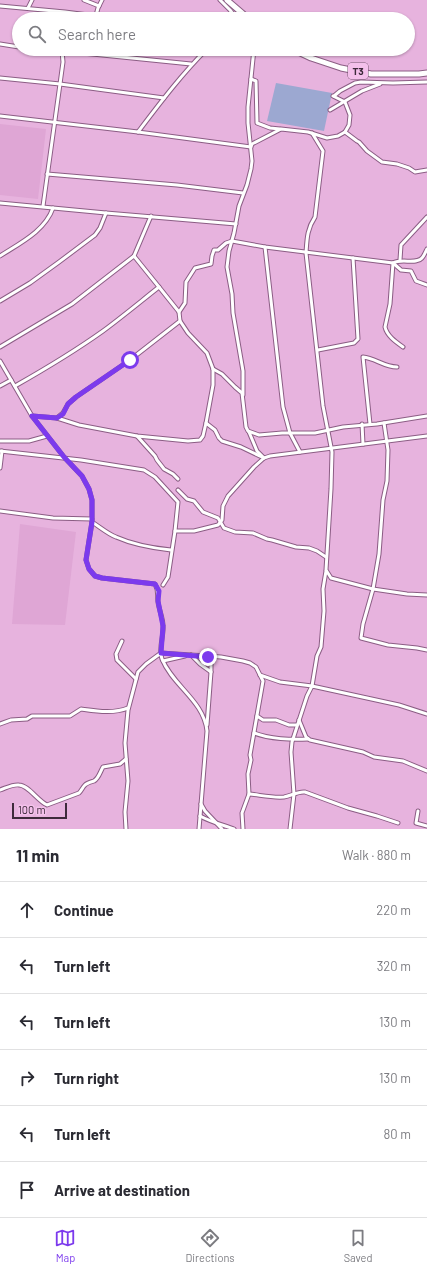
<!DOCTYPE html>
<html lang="en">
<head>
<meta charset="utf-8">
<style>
  body { margin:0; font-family:Barlow,sans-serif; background:#f7f7f7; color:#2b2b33 }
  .scale { position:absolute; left:12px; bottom:10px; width:55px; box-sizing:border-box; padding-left:4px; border:2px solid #3e2a3b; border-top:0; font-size:11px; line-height:14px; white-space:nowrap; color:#3e2a3b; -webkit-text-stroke:3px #f4c0eb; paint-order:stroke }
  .stop { position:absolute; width:12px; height:12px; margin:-9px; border:3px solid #7c3aed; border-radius:50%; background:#fff }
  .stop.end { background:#7c3aed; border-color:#fff; box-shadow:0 1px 4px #0008 }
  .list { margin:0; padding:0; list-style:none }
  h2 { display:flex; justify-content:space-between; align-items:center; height:52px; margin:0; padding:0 16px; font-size:17px }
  h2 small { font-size:13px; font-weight:400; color:#7c7c81 }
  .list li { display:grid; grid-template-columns:26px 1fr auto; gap:12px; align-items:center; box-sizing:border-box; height:56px; padding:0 16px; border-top:1px solid #e1e1e2 }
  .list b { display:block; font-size:15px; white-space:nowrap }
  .list em { font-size:13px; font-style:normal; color:#7c7c81 }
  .icon { flex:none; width:22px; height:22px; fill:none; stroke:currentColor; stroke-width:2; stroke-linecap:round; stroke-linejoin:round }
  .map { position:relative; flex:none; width:427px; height:829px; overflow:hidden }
  .search { position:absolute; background:#fff; box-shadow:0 1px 3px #0004; left:12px; right:12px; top:12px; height:44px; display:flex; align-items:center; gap:10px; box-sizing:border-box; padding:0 14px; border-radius:22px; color:#7c7c81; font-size:15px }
  .sheet { height:388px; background:#fff }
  nav { display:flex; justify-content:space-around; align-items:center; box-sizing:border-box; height:56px; border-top:1px solid #e1e1e2; background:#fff; font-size:11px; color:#7c7c81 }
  nav a { display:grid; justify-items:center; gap:2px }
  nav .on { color:#7c3aed }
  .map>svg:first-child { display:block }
  .built { fill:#dfa6d5 }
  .grass { fill:#9ca8d1 }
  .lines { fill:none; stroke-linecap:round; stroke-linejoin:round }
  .minor-casing { stroke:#8b5d84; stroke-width:5 }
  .trunk-casing { stroke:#8b5d84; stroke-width:7 }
  .minor { stroke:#fff; stroke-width:3 }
  .trunk { stroke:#fff; stroke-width:5 }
  .route { stroke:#7c3aed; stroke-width:5 }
  .labels { text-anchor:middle; stroke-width:4; stroke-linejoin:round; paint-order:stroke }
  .shield { fill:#f4c0eb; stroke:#755770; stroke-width:1 }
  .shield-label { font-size:10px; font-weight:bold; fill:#3e2a3b }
</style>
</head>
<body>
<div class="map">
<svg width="427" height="829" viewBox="0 0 427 829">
  <rect width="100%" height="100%" fill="#e7b3de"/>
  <g class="built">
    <polygon points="0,124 46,129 38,199 0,195"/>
    <polygon points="20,524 76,532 65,625 12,624"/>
  </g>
  <polygon class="grass" points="276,83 332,93 324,131 267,121"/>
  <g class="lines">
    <defs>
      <g id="minor">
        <polyline points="84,0 99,6"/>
        <polyline points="220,0 230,10 237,19"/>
        <polyline points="0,6 65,12 96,16"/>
        <polyline points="28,8 32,0"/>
        <polyline points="95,19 98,8 102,0"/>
        <polyline points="0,44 19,47"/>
        <polyline points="43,49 191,64"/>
        <polyline points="0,78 60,84 164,98"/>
        <polyline points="251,79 256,81 257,123 270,128 280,129"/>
        <polyline points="333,96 345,102 350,115 349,125 345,132 357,141 359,142 367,151 382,162 397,164 409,168 415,172 427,170"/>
        <polyline points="334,96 340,91 355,83 361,82 393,83 427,82"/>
        <polyline points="330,110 362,91 380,84"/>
        <polyline points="0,116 138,132 251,147 252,144 281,129 308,132 327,138 338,136 345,132"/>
        <path d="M138,132C160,103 181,75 207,49"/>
        <path d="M312,133L323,151L315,217C307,229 307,239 306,253L323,406L332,452L331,489L326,570L331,578L373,589L407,594L427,595"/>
        <polyline points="47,174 177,185 243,193"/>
        <polyline points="0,203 106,213 236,224"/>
        <polyline points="43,206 60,84 63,62 62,51"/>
        <polyline points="265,247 283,407 290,433 300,452"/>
        <path d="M0,256C20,243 45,231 53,208"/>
        <polyline points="400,260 401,245 427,217"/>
        <path d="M393,263L390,304L385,327C387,336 396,342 403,347"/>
        <path d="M393,263C402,258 416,265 422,258C424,256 426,251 427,249"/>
        <polyline points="0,301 30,283 59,262 95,235 100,228 106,213"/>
        <polyline points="179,312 185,303 186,282 195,268 211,264 212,256 214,250 218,250 226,243 232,241 265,247 393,263 401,270 411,271 416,281 427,285"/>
        <polyline points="0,347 72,304 134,256"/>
        <polyline points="318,350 354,343 358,339 353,258"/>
        <path d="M0,361L32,416L64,457L82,476L89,489L92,500V522L86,560L89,569L95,576L102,578L155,584C159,591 157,594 158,602C159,610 163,618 163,626C164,636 158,649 162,659C173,686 204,701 207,731L199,829"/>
        <polyline points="213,369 222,374 235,387 242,393 246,427 248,431 259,435 282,433 315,433 343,427 377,424 427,416"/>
        <polyline points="0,386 11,380"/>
        <path d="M15,386C45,369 75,351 103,331C122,317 140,302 159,287L134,256L151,216"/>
        <polyline points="243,395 243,371 233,313 232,294 227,267 229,251 234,233 239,206 247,185 251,169 252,161 248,123 248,107 254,49"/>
        <polyline points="32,416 57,418 63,413 68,404 76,397 130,360 180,321 179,312 159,287"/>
        <polyline points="57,418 79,425 137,436 188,441 200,440 203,436 206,423 213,385 213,369 207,353 188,333 180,321"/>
        <polyline points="206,423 215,430 219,438 222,441 241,447 264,458"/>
        <polyline points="384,423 388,450 387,481 383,500 379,554 373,589 363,624 361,638 388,645 417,648 427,650"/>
        <polyline points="362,424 363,444"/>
        <path d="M370,424L363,357C375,358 384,367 397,367"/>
        <polyline points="249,432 257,451 263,457"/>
        <polyline points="137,436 155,456 157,460 164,469 173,474 178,479"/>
        <polyline points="0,441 29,441 47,436"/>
        <polyline points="0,451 81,460 144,470 155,477 178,502 175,531"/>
        <polyline points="0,468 2,451"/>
        <polyline points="178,490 187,499 194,501 203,512 218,518 224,528 235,532 253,533 267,539 272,540 296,547 309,548 317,551 326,557"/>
        <polyline points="0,511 53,518 92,519"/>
        <path d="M92,522C100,527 108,534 116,537C134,545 152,548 171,550"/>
        <polyline points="163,585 168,577 175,531 194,531 218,525 222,520 223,506 228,496 254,467 264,458 270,456 427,436"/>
        <polyline points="122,641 116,654 117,660 136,679"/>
        <polyline points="191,655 200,664 211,672"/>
        <polyline points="163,661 185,656"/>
        <polyline points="260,675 280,682 312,686 317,656 321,647 324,611 323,589 326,571"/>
        <polyline points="257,716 263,720 276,720 289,725 297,725"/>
        <polyline points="299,720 306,737 310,740 363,752 374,757 403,761 427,771"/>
        <path d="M0,724L11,720L27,719L32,716H70L81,709C96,711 113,714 128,708"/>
        <polyline points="207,725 211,672 211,663 208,657"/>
        <path d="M254,733C269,739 292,740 308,739"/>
        <path d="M0,790C6,788 13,784 19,785C28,785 38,801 47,805L79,793C82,790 82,788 85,785C87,783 91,782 94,781C99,778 100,772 103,767L120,764L126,759"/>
        <path d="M249,794C260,795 272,798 284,797C291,796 298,791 305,792L348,808L377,816L398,823"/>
        <polyline points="201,804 205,811 222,829"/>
        <polyline points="418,811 416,823 427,826"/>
        <path d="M200,816C211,822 223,825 234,829"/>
        <polyline points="126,829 125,812 128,781 125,743 128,710 138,672 146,664 161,653 221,657 243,661 250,663 256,667 263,681 250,755 251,760 248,774 249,794 242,813 243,829"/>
        <polyline points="290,829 294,794 291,752 292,742 307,696 312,686 399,705 427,714"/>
      </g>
      <g id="trunk">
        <polyline points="227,0 249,19"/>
        <polyline points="292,49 311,58 341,68 371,74 419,74 427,73"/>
      </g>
    </defs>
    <use href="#minor" class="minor-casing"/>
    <use href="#trunk" class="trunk-casing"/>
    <use href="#minor" class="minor"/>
    <use href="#trunk" class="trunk"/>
  </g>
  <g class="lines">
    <polyline class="route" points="130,360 76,397 68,404 63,414 57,418 32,416 64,457 82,476 89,489 92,500 92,522 86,560 89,569 95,576 102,578 155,584 159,591 158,601 163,626 161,653 208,657"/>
  </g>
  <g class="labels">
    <rect class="shield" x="348" y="63" width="20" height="16" rx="3"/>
    <g class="shield-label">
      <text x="358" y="75">T3</text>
    </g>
  </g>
</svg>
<div class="scale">100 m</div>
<div class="stop" style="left:130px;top:360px"></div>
<div class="stop end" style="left:208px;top:657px"></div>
<div class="search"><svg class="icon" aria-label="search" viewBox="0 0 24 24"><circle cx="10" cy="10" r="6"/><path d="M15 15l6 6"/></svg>Search here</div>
</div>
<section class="sheet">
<h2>11 min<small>Walk · 880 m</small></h2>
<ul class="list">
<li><svg class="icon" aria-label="ahead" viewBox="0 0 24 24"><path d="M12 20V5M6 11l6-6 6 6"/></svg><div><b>Continue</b></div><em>220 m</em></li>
<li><svg class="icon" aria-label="left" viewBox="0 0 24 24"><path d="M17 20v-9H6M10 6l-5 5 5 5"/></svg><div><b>Turn left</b></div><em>320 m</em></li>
<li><svg class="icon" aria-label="left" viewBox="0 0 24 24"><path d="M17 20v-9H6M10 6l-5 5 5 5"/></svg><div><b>Turn left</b></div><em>130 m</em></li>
<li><svg class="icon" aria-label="right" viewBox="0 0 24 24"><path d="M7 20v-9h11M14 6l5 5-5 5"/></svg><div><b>Turn right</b></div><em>130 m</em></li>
<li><svg class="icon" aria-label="left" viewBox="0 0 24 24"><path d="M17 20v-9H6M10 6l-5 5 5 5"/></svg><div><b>Turn left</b></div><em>80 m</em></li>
<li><svg class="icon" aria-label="arrive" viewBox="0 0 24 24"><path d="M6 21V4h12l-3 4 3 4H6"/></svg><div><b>Arrive at destination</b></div></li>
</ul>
</section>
<nav>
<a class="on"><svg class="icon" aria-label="map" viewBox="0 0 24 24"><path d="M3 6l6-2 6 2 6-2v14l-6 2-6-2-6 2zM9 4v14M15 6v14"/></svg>Map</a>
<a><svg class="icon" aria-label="directions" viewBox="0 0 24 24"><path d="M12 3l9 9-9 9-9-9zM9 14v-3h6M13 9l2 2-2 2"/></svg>Directions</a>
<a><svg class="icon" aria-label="saved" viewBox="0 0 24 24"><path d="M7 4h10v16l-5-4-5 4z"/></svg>Saved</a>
</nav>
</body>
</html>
